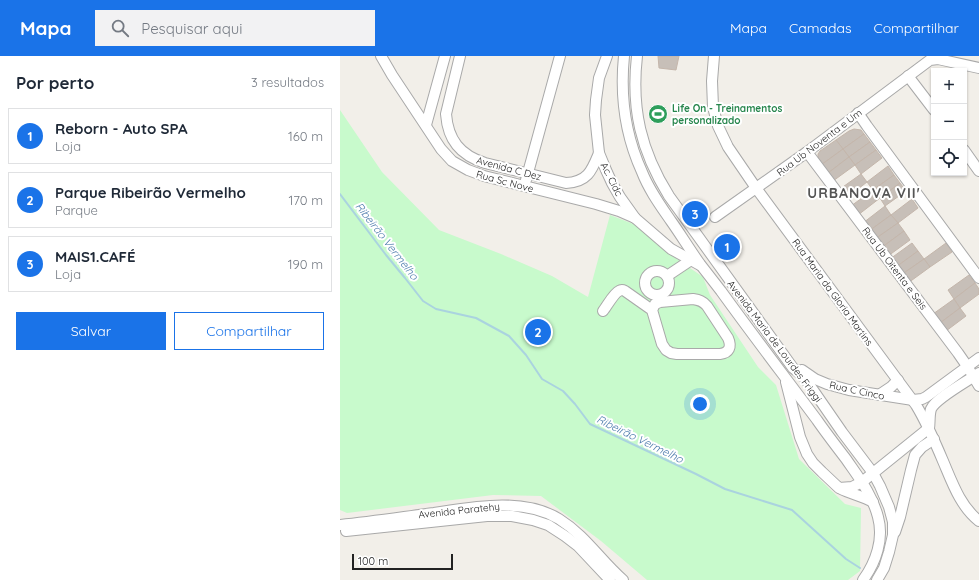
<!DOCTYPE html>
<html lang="pt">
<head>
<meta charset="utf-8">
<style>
  body { margin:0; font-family:Quicksand,sans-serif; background:#f2f2f3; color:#1f2937 }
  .controls { position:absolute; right:12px; top:12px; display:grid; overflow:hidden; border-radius:0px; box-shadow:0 1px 3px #0004 }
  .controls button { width:36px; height:36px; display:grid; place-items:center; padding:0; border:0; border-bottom:1px solid #e0e1e3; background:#fff; color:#1f2937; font:20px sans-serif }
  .scale { position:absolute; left:12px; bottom:10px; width:101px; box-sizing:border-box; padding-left:4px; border:2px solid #222; border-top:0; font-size:11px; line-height:14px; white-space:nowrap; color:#222; -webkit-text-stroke:3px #fff; paint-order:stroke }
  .you { position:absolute; left:360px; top:348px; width:14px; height:14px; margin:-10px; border:3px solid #fff; border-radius:50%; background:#1a73e8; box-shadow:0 0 0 6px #1a73e833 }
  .badge { display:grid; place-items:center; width:26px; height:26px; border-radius:50%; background:#1a73e8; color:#fff; font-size:13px; font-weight:700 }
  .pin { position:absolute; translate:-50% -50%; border:2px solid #fff; box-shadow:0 1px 4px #0006 }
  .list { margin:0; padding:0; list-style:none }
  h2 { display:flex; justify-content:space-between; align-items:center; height:52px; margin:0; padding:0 16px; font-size:17px }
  h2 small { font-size:13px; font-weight:400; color:#747a83 }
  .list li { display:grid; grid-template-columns:26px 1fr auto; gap:12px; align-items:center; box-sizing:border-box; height:56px; margin:0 8px 8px; padding:0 8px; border:1px solid #e0e1e3; border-radius:0px }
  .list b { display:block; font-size:15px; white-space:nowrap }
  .list p { margin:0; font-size:13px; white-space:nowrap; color:#747a83 }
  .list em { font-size:13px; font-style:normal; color:#747a83 }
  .actions { display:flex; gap:8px; padding:12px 16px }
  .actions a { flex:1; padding:9px 0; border:1px solid #1a73e8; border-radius:0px; text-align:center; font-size:14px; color:#1a73e8 }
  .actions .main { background:#1a73e8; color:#fff }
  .icon { flex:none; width:22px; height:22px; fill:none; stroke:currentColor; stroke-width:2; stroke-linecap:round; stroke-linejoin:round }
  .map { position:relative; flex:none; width:639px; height:524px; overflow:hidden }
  header { display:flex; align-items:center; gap:24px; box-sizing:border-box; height:56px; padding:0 20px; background:#1a73e8; color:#fff }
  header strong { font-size:19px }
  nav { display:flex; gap:22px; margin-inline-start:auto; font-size:14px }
  .search { width:280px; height:36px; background:#f2f2f3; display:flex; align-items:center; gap:10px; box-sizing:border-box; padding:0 14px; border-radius:0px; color:#747a83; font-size:15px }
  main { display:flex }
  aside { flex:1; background:#fff }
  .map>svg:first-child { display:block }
  .park { fill:#c8facc }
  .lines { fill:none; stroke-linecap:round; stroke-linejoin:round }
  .stream { stroke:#aad3df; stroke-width:2 }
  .building { fill:#c7bfb8; stroke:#c4b6ab }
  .minor-casing { stroke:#a9a9a9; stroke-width:12 }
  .minor { stroke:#fff; stroke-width:10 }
  .labels { text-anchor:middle; stroke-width:4; stroke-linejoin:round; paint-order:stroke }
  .leisure-label { font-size:10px; font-weight:bold; fill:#27864d; stroke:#fff; text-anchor:start }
  .street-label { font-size:10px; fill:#222; stroke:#fff }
  .water-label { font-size:11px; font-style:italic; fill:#4a7aab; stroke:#fff }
  .district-label { font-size:14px; font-weight:bold; letter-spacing:1px; fill:#555; stroke:#fff }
</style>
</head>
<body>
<header>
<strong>Mapa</strong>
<div class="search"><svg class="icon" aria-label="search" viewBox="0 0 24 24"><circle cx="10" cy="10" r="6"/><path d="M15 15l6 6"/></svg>Pesquisar aqui</div>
<nav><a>Mapa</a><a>Camadas</a><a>Compartilhar</a></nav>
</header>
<main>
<aside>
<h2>Por perto<small>3 resultados</small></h2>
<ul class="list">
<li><span class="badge">1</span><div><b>Reborn - Auto SPA</b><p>Loja</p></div><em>160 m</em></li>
<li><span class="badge">2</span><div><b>Parque Ribeirão Vermelho</b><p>Parque</p></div><em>170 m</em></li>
<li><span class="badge">3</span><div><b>MAIS1.CAFÉ</b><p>Loja</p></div><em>190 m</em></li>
</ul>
<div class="actions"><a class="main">Salvar</a><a>Compartilhar</a></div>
</aside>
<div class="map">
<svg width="639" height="524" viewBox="0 0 639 524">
  <rect width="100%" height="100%" fill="#f2efe9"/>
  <polygon class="park" points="0,54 42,116 99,174 161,198 212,220 248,241 270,159 296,169 327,196 363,221 370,239 418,311 436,329 459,403 505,448 521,452 520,515 508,524 307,524 261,485 201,440 153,439 7,457 0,454"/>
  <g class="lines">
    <polyline class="stream" points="0,138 46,199 65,222 83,245 96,253 136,262 169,280 186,299 202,323 223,335 235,348 250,368 356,418 385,433 452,454 506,503 520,512"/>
  </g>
  <g class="building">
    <polygon points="318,0 339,0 336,14 319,12"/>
    <polygon points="514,73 521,74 524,78 503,93 496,84 509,75"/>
    <polygon points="524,78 530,86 509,101 503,93"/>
    <polygon points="496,84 503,93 481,109 478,104 478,98 480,95"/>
    <polygon points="530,86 536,94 515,109 509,101"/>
    <polygon points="503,93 509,101 488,117 481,109"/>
    <polygon points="536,94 542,102 521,118 515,109"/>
    <polygon points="509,101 515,109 493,125 488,117"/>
    <polygon points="548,110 554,119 533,134 527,126"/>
    <polygon points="521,118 527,126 506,142 500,133"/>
    <polygon points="554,119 560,127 540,142 533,134"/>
    <polygon points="560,127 566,135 545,150 540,142"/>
    <polygon points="533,134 540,142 518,159 511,150"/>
    <polygon points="572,143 578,152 558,167 551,159"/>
    <polygon points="545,150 551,159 529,175 523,167"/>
    <polygon points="551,159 558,167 535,183 529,175"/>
    <polygon points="558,167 564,175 541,192 535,183"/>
    <polygon points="564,175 570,184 548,200 541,192"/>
    <polygon points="572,187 578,195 556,211 550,203"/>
    <polygon points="606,187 612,196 590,211 584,203"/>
    <polygon points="578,195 584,203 561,219 556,211"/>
    <polygon points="584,203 590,211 568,227 561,219"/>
    <polygon points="629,219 635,227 614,243 608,234"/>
    <polygon points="635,227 639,233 639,238 620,252 614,243"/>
    <polygon points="614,243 620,252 600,267 593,258"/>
    <polygon points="620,252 626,260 606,275 600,267"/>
  </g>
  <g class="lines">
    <defs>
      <g id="minor">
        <polyline points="41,0 52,19 101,93 112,105 128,114 144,120 256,148 279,155 295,162"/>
        <path d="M120,0L106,58C108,84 120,99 145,107L226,127C248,126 252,114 259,97"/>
        <polyline points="267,0 259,22 256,44 255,59 259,97 266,114 272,127 280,141 295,162 331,193 360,209"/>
        <path d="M284,0C280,40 285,79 302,116C309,134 320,149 331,165C341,179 350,194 360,208C367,217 374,226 381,235C412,278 445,321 477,364C486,377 496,390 506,403C519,422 532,438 538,461C544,483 536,506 523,524"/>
        <path d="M297,0C291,53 301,95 329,140L453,312L464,321L502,376L533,417L540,430L549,451L553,466V479L549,496L544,512L537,524"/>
        <path d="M374,0L372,25L373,51L378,70L388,91L416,132L576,349C587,367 595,386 603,405C612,426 620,450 639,465"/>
        <polyline points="568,20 594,54"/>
        <polyline points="518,57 527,70 639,222"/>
        <polyline points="86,69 105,0"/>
        <polyline points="624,94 639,115"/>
        <polyline points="467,96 618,297 627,310 639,330"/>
        <polyline points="186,124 220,0"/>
        <polyline points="375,161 467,96 590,4 598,3 639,12"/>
        <circle cx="317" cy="227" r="12"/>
        <polyline points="327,220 351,204"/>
        <path d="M263,255C267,250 274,237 279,235C282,233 283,234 285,235L312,254L322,288L326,294L331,297L337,298H380C389,297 392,291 388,282L367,250C363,245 359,244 353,243L320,246L315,248L312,254"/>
        <polyline points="462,314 475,323 487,328 509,334 573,344 582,343 586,341 639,302"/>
        <path d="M446,326L460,381L467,398L473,407L482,416L499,432L512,431L522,426L589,372C590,367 589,359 591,353C596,342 628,325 639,317"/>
        <polyline points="539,339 551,331 558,324"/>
        <path d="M501,433C511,438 523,440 533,446"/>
        <path d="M0,469C31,466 63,461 94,457C133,451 183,441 219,463C246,480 260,504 283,524"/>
        <polyline points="6,475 147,460 172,460 193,464 208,469 225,480 238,490 270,524"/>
        <polyline points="555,476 560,461 571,414 575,399 582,391 594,383"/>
      </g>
    </defs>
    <use href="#minor" class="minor-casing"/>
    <use href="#minor" class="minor"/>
  </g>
  <defs>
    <symbol id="stadium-disc" viewBox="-11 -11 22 22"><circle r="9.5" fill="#2e9e5b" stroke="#fff"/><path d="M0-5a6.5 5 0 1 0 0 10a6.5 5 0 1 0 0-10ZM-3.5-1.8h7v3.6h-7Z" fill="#fff"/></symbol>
  </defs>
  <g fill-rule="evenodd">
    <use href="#stadium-disc" x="307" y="47" width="22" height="22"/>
  </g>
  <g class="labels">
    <g class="leisure-label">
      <text x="332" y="56">Life On - Treinamentos<tspan x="332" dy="12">personalizado</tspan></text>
    </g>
    <g class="street-label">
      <text transform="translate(479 86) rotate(-37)" y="4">Rua Ub Noventa e Um</text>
      <text transform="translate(169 112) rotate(15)" y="4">Avenida C Dez</text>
      <text transform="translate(272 123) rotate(63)" y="4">Ac. Cidc</text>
      <text transform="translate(165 125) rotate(15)" y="4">Rua Sc Nove</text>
      <text transform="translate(555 212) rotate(53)" y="4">Rua Ub Oitenta e Seis</text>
      <text transform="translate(493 236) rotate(54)" y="4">Rua Maria da Gloria Martins</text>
      <text transform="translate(435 285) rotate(53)" y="4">Avenida Maria de Lourdes Friggi</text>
      <text transform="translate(517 334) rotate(12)" y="4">Rua C Cinco</text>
      <text transform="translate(119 454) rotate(-6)" y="4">Avenida Paratehy</text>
    </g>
    <g class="water-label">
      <text transform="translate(47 185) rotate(52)" y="4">Ribeirão Vermelho</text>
      <text transform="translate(300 383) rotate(26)" y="4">Ribeirão Vermelho</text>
    </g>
    <g class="district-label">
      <text x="524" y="142">URBANOVA VII'</text>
    </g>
  </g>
</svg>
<div class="controls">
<button>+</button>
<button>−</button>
<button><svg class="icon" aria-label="locate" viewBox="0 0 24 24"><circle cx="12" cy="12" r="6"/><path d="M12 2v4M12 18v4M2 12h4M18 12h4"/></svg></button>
</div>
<div class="scale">100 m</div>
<div class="you"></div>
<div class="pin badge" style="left:387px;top:191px">1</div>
<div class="pin badge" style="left:198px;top:276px">2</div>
<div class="pin badge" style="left:355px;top:158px">3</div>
</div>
</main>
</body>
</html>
